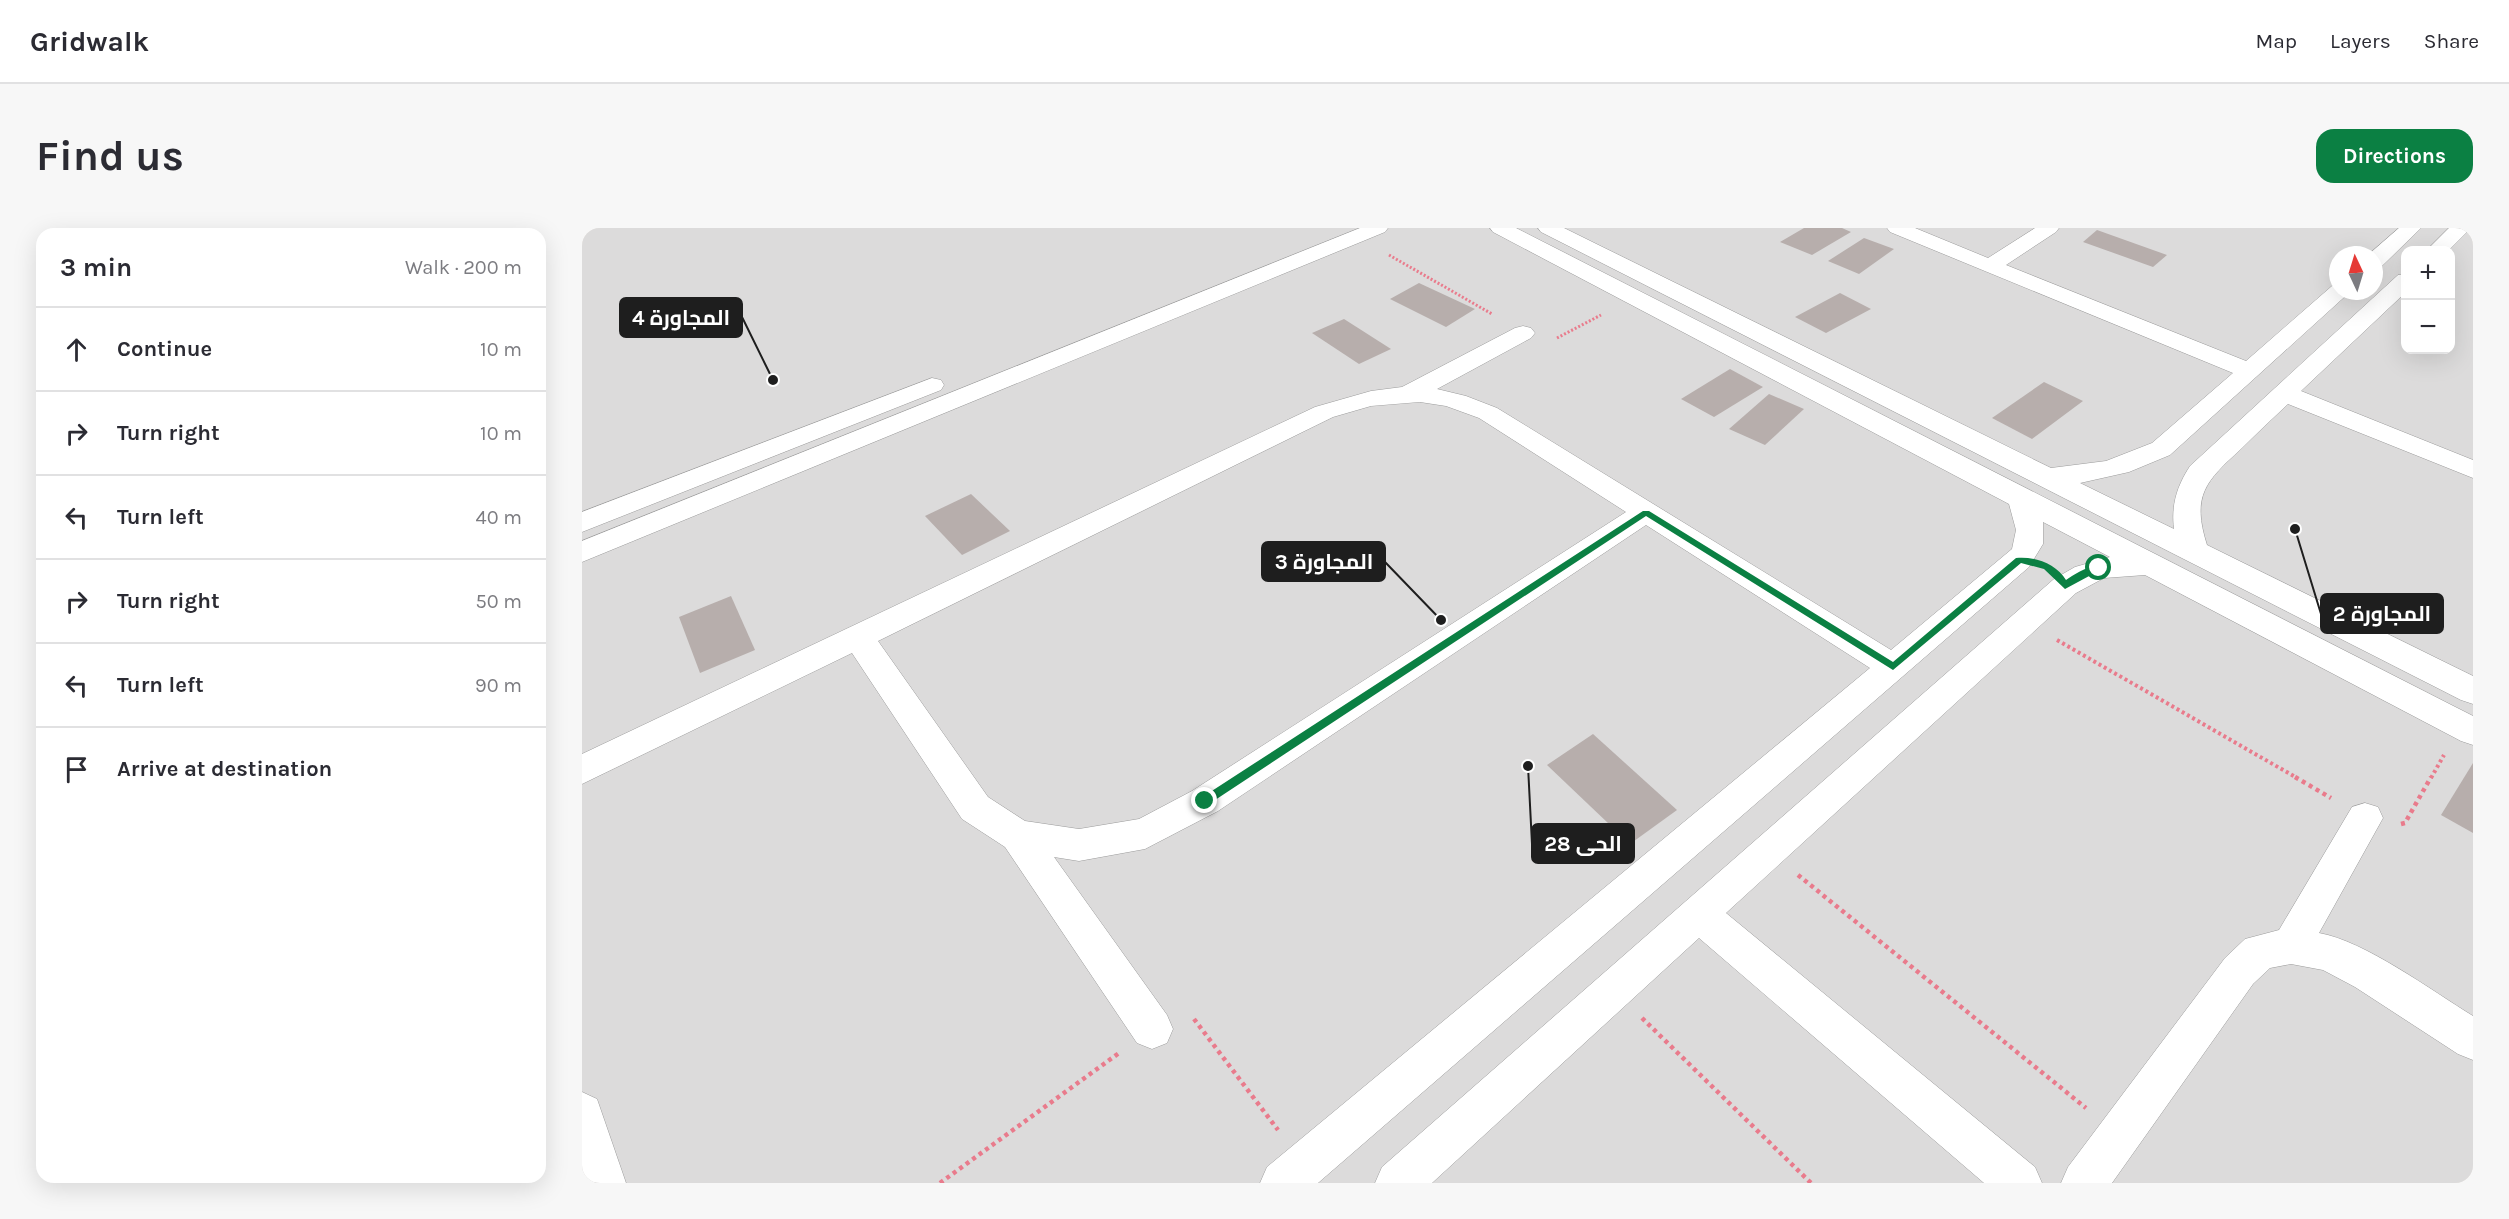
<!DOCTYPE html>
<html lang="en">
<head>
<meta charset="utf-8">
<style>
  body { margin:0; font-family:Karla,Cairo,sans-serif; background:#f7f7f7; color:#2b2b33 }
  .controls { position:absolute; right:18px; top:18px; display:grid; overflow:hidden; border-radius:12px; box-shadow:0 6px 24px #0002 }
  .controls button { width:54px; height:54px; display:grid; place-items:center; padding:0; border:0; border-bottom:2px solid #e1e1e2; background:#fff; color:#2b2b33; font:30px sans-serif }
  .compass { position:absolute; left:1747px; top:18px; width:54px; height:54px; border-radius:50%; background:#fff; box-shadow:0 6px 24px #0002; rotate:356deg }
  .stop { position:absolute; width:18px; height:18px; margin:-14px; border:4px solid #0b8043; border-radius:50%; background:#fff }
  .stop.end { background:#0b8043; border-color:#fff; box-shadow:0 2px 6px #0008 }
  .list { margin:0; padding:0; list-style:none }
  h2 { display:flex; justify-content:space-between; align-items:center; height:78px; margin:0; padding:0 24px; font-size:26px }
  h2 small { font-size:20px; font-weight:400; color:#7c7c81 }
  .list li { display:grid; grid-template-columns:39px 1fr auto; gap:18px; align-items:center; box-sizing:border-box; height:84px; padding:0 24px; border-top:2px solid #e1e1e2 }
  .list b { display:block; font-size:22px; white-space:nowrap }
  .list em { font-size:20px; font-style:normal; color:#7c7c81 }
  .icon { flex:none; width:33px; height:33px; fill:none; stroke:currentColor; stroke-width:2; stroke-linecap:round; stroke-linejoin:round }
  .map { position:relative; flex:none; width:1891px; height:955px; overflow:hidden; border-radius:18px }
  header { display:flex; align-items:center; gap:36px; box-sizing:border-box; height:84px; padding:0 30px; background:#fff; border-bottom:2px solid #e1e1e2 }
  header strong { font-size:28px }
  nav { display:flex; gap:33px; margin-inline-start:auto; font-size:21px }
  .intro { display:flex; align-items:center; justify-content:space-between; box-sizing:border-box; height:144px; padding:0 36px }
  h1 { margin:0; font-size:42px }
  .button { padding:15px 27px; border-radius:18px; background:#0b8043; color:#fff; font-size:21px; font-weight:700 }
  main { display:flex; gap:36px; padding:0 36px }
  aside { flex:1; background:#fff; border-radius:18px; box-shadow:0 6px 24px #0002 }
  .map>svg:first-child { display:block }
  .residential { fill:#dcdbdb; fill-rule:evenodd }
  .building { fill:#b7aeac }
  .lines { fill:none; stroke-linecap:round; stroke-linejoin:round }
  .minor-casing { stroke:#9b9b9b; stroke-width:1 }
  .path-far2 { stroke:#e97b8c; stroke-width:3; stroke-dasharray:2 2; stroke-linecap:butt }
  .path-far1 { stroke:#e97b8c; stroke-width:4; stroke-dasharray:3 3; stroke-linecap:butt }
  .path { stroke:#e97b8c; stroke-width:4.5; stroke-dasharray:4 4; stroke-linecap:butt }
  .minor { fill:#fff; fill-rule:evenodd }
  .route { fill:#0b8043 }
  .leader { fill:none; stroke:#1e1e1e; stroke-width:2 }
  .callout-dot { fill:#1e1e1e; stroke:#fff; stroke-width:2 }
  .callout { fill:#1e1e1e; stroke:#1e1e1e; stroke-width:2 }
  .callout-label { font-size:21px; text-anchor:middle; font-weight:bold; fill:#fff }
</style>
</head>
<body>
<header>
<strong>Gridwalk</strong>
<nav><a>Map</a><a>Layers</a><a>Share</a></nav>
</header>
<div class="intro"><h1>Find us</h1><a class="button">Directions</a></div>
<main>
<aside>
<h2>3 min<small>Walk · 200 m</small></h2>
<ul class="list">
<li><svg class="icon" aria-label="ahead" viewBox="0 0 24 24"><path d="M12 20V5M6 11l6-6 6 6"/></svg><div><b>Continue</b></div><em>10 m</em></li>
<li><svg class="icon" aria-label="right" viewBox="0 0 24 24"><path d="M7 20v-9h11M14 6l5 5-5 5"/></svg><div><b>Turn right</b></div><em>10 m</em></li>
<li><svg class="icon" aria-label="left" viewBox="0 0 24 24"><path d="M17 20v-9H6M10 6l-5 5 5 5"/></svg><div><b>Turn left</b></div><em>40 m</em></li>
<li><svg class="icon" aria-label="right" viewBox="0 0 24 24"><path d="M7 20v-9h11M14 6l5 5-5 5"/></svg><div><b>Turn right</b></div><em>50 m</em></li>
<li><svg class="icon" aria-label="left" viewBox="0 0 24 24"><path d="M17 20v-9H6M10 6l-5 5 5 5"/></svg><div><b>Turn left</b></div><em>90 m</em></li>
<li><svg class="icon" aria-label="arrive" viewBox="0 0 24 24"><path d="M6 21V4h12l-3 4 3 4H6"/></svg><div><b>Arrive at destination</b></div></li>
</ul>
</aside>
<div class="map">
<svg width="1891" height="955" viewBox="0 0 1891 955">
  <rect width="100%" height="100%" fill="#eee9e5"/>
  <path class="residential" d="M0,0H1891V955H0ZM1824,22H1868V122H1824ZM1756,27H1792V63H1756Z"/>
  <g class="building">
    <polygon points="1222,0 1260,0 1269,4 1230,27 1198,14"/>
    <polygon points="1515,2 1585,27 1571,39 1501,14"/>
    <polygon points="1282,10 1312,21 1277,46 1246,33"/>
    <polygon points="837,55 893,81 864,99 808,71"/>
    <polygon points="1258,65 1289,81 1244,105 1213,89"/>
    <polygon points="762,91 809,121 777,136 730,105"/>
    <polygon points="1148,141 1181,159 1132,189 1099,171"/>
    <polygon points="1462,154 1501,173 1450,211 1410,190"/>
    <polygon points="1187,166 1222,181 1183,217 1147,201"/>
    <polygon points="389,266 428,303 380,327 343,288"/>
    <polygon points="149,368 173,422 118,445 97,389"/>
    <polygon points="1011,506 1095,582 1048,616 965,537"/>
    <polygon points="1891,535 1891,605 1859,587"/>
  </g>
  <g class="lines">
    <defs>
      <g id="minor">
        <polygon points="778,0 806,0 803,4 0,334 0,313"/>
        <path d="M908,0H934L1891,488V517L1879,513L1563,347L1522,350L1494,365L1144,685L1453,939L1460,955H1402L1117,710L850,955H793L800,939L1472,351L1493,339L1528,329L1461,294V316L1447,339L736,955H678L685,939L1288,440L1064,297L636,583L563,621L497,633L472,629L585,787L591,801L585,815L570,821L555,815L423,619L380,591L270,425L0,556V526L733,179L789,163L820,159L933,100L941,98L949,100L953,105L949,110L855,161L884,168L915,180L1309,422L1430,321L1434,302L1427,276L911,4ZM838,174L864,178L897,190L1044,284L610,563L557,591L497,601L443,593L406,569L296,413L751,189L789,178Z"/>
        <path d="M956,0H982L1469,240L1524,233L1570,215L1651,145L1308,4L1305,0H1333L1406,30L1453,0H1477L1474,4L1424,37L1664,133L1750,58L1756,57V63H1769L1588,227L1547,244L1498,255L1592,301C1589,277 1595,258 1608,238L1816,47L1824,46V64L1719,163L1891,232V250L1706,176C1690,191 1674,206 1659,221C1624,253 1609,267 1625,317L1891,448V476L1879,472L959,4Z"/>
        <polygon points="1817,0 1839,0 1800,38 1792,39 1792,27 1786,27"/>
        <polygon points="1867,0 1889,0 1867,22 1845,22"/>
        <polygon points="350,150 359,152 362,157 359,162 0,304 0,284"/>
        <path d="M1783,575L1796,579L1801,590L1737,705C1783,713 1850,763 1891,788V832L1876,826L1773,759L1741,742L1709,736L1688,740L1671,756L1530,955H1479L1486,939L1643,730L1663,711L1697,702L1770,579Z"/>
        <polygon points="0,864 15,871 44,955 0,955"/>
      </g>
    </defs>
    <use href="#minor" class="minor-casing"/>
    <g class="path-far2">
      <polyline points="807,27 910,86"/>
      <polyline points="975,110 1019,87"/>
    </g>
    <g class="path-far1">
      <polyline points="1475,412 1715,550"/>
      <polyline points="1849,550 1862,527"/>
    </g>
    <g class="path">
      <polyline points="1713,549 1749,570"/>
      <polyline points="1819,596 1823,595 1849,549"/>
      <polyline points="1216,647 1504,880"/>
      <polyline points="1060,790 1229,955"/>
      <polyline points="612,791 696,902"/>
      <polyline points="358,955 537,825"/>
    </g>
    <use href="#minor" class="minor"/>
  </g>
  <path class="route" d="M1061,283H1067L1311,434L1434,330C1453,328 1474,336 1484,352C1493,346 1512,333 1522,340L1483,361L1462,341L1439,335L1311,442L1064,288L627,576H619V570Z"/>
  <path class="leader" d="M191 152L160 89M859 392L803 334M1713 301L1739 386M946 538L950 616"/>
  <g class="callout-dot">
    <circle cx="191" cy="152" r="6"/>
    <circle cx="859" cy="392" r="6"/>
    <circle cx="1713" cy="301" r="6"/>
    <circle cx="946" cy="538" r="6"/>
  </g>
  <g class="callout">
    <rect x="38" y="70" width="122" height="39" rx="6"/>
    <rect x="680" y="314" width="123" height="39" rx="6"/>
    <rect x="1739" y="366" width="122" height="39" rx="6"/>
    <rect x="950" y="596" width="102" height="39" rx="6"/>
  </g>
  <g class="callout-label">
    <text x="99" y="97">المجاورة 4</text>
    <text x="742" y="341">المجاورة 3</text>
    <text x="1800" y="393">المجاورة 2</text>
    <text x="1001" y="623">الحى 28</text>
  </g>
</svg>
<div class="controls">
<button>+</button>
<button>−</button>
</div>
<svg class="compass" viewBox="-18 -18 36 36"><path d="M0-13l5 13h-10z" fill="#e53935"/><path d="M0 13l5-13h-10z" fill="#7c7c81"/></svg>
<div class="stop" style="left:1517px;top:340px"></div>
<div class="stop end" style="left:623px;top:573px"></div>
</div>
</main>
</body>
</html>
